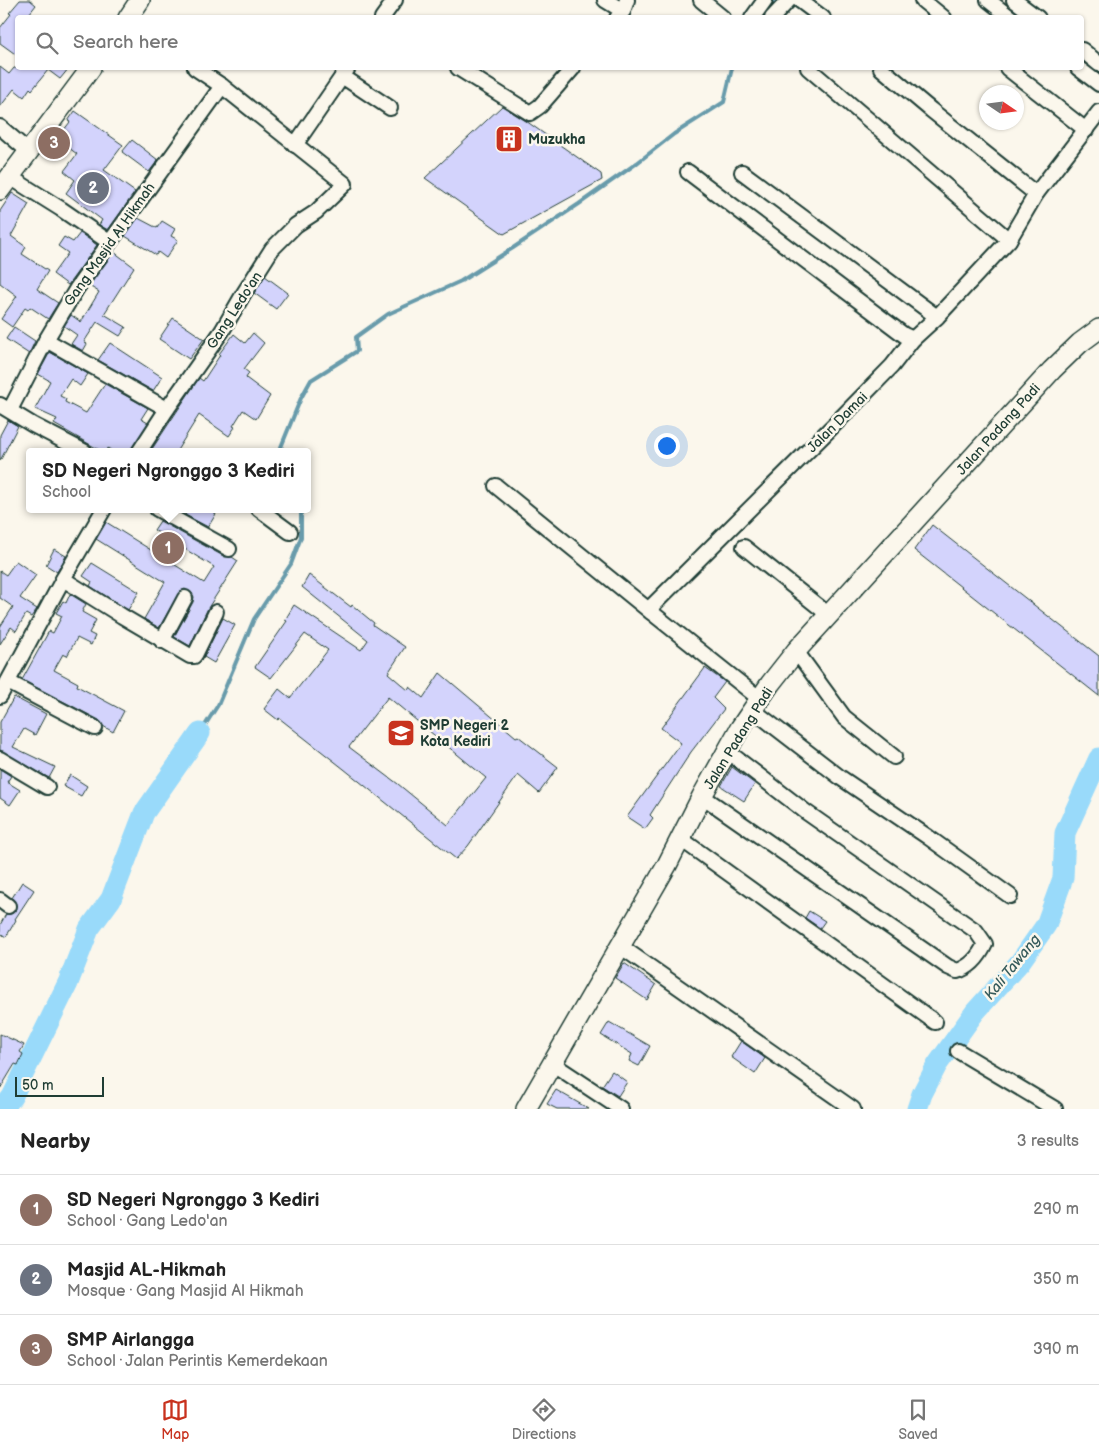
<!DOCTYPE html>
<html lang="en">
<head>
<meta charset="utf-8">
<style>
  body { margin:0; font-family:"Balsamiq Sans",sans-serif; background:#f6f6f6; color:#222 }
  .compass { position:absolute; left:979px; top:85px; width:45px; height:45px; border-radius:50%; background:#fff; box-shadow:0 1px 4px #0004; rotate:103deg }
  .scale { position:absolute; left:15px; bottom:12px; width:89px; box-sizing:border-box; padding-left:5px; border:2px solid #1f3d34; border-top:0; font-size:14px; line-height:18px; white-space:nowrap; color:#1f3d34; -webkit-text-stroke:4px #fbf7ec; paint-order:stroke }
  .you { position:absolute; left:666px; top:445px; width:18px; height:18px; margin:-12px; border:4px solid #fff; border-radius:50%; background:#1a73e8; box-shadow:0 0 0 8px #1a73e833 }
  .badge { display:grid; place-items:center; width:32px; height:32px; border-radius:50%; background:#c8321e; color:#fff; font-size:16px; font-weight:700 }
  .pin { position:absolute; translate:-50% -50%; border:2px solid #fff; box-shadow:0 1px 5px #0006 }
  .popup { position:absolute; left:26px; top:448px; width:285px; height:65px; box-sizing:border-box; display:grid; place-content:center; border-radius:5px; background:#fff; filter:drop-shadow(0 1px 4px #0005); font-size:16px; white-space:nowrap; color:#767676 }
  .popup b { font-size:19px; color:#222 }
  .popup::after { content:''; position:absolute; left:50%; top:100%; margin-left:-10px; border:10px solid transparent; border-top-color:#fff }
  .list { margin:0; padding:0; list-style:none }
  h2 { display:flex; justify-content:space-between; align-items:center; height:65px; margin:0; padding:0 20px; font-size:21px }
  h2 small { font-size:16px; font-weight:400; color:#767676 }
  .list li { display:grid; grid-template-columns:32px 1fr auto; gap:15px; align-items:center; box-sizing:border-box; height:70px; padding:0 20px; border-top:1px solid #e0e0e0 }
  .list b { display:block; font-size:19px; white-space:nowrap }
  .list p { margin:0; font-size:16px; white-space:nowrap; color:#767676 }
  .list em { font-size:16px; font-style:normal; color:#767676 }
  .icon { flex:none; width:28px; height:28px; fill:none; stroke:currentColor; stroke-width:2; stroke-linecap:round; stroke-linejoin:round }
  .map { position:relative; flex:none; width:1099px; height:1109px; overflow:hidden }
  .search { position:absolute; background:#fff; box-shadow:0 1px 4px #0004; left:15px; right:15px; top:15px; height:55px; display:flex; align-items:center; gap:12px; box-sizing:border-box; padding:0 18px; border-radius:5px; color:#767676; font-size:19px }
  .sheet { height:275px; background:#fff }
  nav { display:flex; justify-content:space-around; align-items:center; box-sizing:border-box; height:70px; border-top:1px solid #e0e0e0; background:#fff; font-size:14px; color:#767676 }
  nav a { display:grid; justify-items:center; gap:2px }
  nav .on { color:#c8321e }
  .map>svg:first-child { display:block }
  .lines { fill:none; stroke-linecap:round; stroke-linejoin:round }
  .stream { stroke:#689bab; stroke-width:4 }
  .river { stroke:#99dafa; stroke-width:21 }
  .building { fill:#d3d3fc; stroke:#1f3d34; fill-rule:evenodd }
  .minor-casing { stroke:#1f3d34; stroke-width:18 }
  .secondary-casing { stroke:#1f3d34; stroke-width:22 }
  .minor { stroke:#fbf7ec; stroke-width:14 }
  .secondary { stroke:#fbf7ec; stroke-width:19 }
  .labels { text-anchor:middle; stroke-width:5; stroke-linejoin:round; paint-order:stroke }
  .poi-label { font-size:14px; font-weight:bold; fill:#1f3d34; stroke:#fbf7ec; text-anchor:start }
  .street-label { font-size:14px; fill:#1f3d34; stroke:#fbf7ec }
  .water-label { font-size:15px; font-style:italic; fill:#375c5c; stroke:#fbf7ec }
</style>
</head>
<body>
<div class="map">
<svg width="1099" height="1109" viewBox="0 0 1099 1109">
  <rect width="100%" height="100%" fill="#fbf7ec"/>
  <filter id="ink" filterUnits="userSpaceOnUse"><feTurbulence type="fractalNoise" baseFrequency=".02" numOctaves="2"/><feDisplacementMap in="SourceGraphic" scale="10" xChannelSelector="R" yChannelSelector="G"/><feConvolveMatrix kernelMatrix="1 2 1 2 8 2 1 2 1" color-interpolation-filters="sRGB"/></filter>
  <g filter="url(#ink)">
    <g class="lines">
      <g class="stream">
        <polyline points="768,6 777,0"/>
        <polyline points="279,452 301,398 311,380 357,351 356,337 388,314 461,281 513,248 579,204 637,163 674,134 724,102 732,68"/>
        <polyline points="200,733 218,705 254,619 291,564 301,537 301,509"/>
      </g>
      <g class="river">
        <polyline points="2,1109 12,1097 68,983 89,929 111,899 144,813 200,733"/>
        <polyline points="917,1109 922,1094 937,1065 975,1012 1020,962 1046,925 1063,878 1065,833 1099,758"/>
      </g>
    </g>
    <g class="building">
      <polygon points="20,0 30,0 36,5 26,18 18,18 18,56 0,43 0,28 11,14 9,13"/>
      <polygon points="0,67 9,74 14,68 69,68 60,79 48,70 32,90 30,88 24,97 14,89 0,107"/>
      <polygon points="502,106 526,121 601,174 602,180 504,234 425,178"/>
      <polygon points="75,111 123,145 104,170 135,192 108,230 99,225 102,220 66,193 75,180 64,171 77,154 57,139 70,122 68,121"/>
      <polygon points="132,140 158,160 149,172 122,152"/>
      <polygon points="12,193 29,204 11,236 26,247 22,254 48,271 37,289 58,303 48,319 30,307 28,310 25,308 12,327 1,319 17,296 0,283 0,211"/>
      <polygon points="138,218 157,228 162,221 175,229 171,236 178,240 166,258 158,252 156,255 125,236"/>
      <polygon points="80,233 97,245 68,285 53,274 68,253 58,246 64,237 73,242"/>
      <polygon points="114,252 134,267 104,314 126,327 120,336 97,322 84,342 87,344 83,351 71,344 77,335 64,326 71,315 81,322 99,292 89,286"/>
      <polygon points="265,276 288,293 276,309 254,293"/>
      <polygon points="173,318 204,339 189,359 159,339"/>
      <polygon points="14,327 35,341 29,354 6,339"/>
      <polygon points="253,333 264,343 244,369 249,373 246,378 270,396 256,419 243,410 233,426 235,427 229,436 199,415 176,452 150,452 199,378 203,381 220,355 219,354 234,334 245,343"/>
      <polygon points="110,343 162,377 153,391 98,360"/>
      <polygon points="50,352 88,374 80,386 71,379 60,396 66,399 65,402 86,413 105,384 148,408 141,419 148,423 130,452 113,452 108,448 106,452 103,452 54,424 57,419 35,409 50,381 38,374"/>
      <polygon points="8,420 18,426 0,461 0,435"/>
      <polygon points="189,509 209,509 216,514 208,527 185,515"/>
      <polygon points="160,521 225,557 232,557 238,561 208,608 190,646 174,637 193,602 194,597 192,593 185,589 180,591 159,628 144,619 165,582 96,539 106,522 204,583 214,567 154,530"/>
      <polygon points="932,525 1099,656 1099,696 914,550"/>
      <polygon points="54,549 66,556 57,572 46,565"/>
      <polygon points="16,561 36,575 20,598 37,609 31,617 26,614 16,631 11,627 0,644 0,627 13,607 0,598 0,571 6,575"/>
      <polygon points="92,563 139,592 128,610 90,586 92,582 83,576"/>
      <path d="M309,575L351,607L352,605L374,623L373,625L405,647L388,673L408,690L410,687L423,698L440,673L516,737L518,736L558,767L539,793L518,775L468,846L456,859L344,769L279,718L278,720L264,709L279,689L290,698L328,650L305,634L271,678L255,667L287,621L285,620L294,605L361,650L368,640L302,587ZM388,697L486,778L448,825L398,784L349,747Z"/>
      <polygon points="70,594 86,604 82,612 96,620 89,633 95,636 91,645 77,638 67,656 63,654 54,670 78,683 77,686 124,711 113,732 103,726 99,720 22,680 49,631 53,633 62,616 56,613 63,601 66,603"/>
      <polygon points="223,618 235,625 214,663 204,657"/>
      <polygon points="705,668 725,682 713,698 724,709 691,752 650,815 653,818 645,829 627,817 681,743 661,728"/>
      <polygon points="14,697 46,714 35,735 24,729 13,747 55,767 49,778 0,750 0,722"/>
      <polygon points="732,767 755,784 744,801 721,786"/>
      <polygon points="0,769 11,776 7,782 20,790 10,805 0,798"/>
      <polygon points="70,775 87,786 81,796 63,786"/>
      <polygon points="22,882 34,890 15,919 16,920 6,937 0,933 0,925 6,914 11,914 15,911 16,903 12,898"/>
      <polygon points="809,911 825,921 820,928 805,918"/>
      <polygon points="624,963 656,985 647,1000 615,978"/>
      <polygon points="609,1022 650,1046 639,1066 629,1061 632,1054 601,1035"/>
      <polygon points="0,1034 24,1045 20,1052 23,1054 18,1065 15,1064 0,1089"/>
      <polygon points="741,1041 765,1058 755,1074 731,1057"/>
      <polygon points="612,1071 627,1082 618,1096 602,1086"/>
      <polygon points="556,1090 589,1109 557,1109 547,1104"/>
    </g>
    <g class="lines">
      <defs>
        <g id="minor">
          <polyline points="605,0 623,11"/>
          <polyline points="701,0 723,18"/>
          <polyline points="799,0 823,18"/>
          <polyline points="922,0 944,18"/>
          <polyline points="988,0 1011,18"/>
          <polyline points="1014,0 1038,18"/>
          <polyline points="382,18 395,0"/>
          <polyline points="617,18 623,11 627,0"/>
          <polyline points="752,18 765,0"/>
          <polyline points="772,18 789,0"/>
          <polyline points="1082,50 1099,64"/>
          <polyline points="458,68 530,113 540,106 573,68"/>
          <polyline points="808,68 1009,240"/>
          <polyline points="881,68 931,110 1036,194"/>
          <polyline points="1007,68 1086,130"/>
          <polyline points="1078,68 1099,84"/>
          <polyline points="342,76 390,108"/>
          <polyline points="0,127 28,151"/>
          <polyline points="295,145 348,68"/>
          <polyline points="688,172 904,335 913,339"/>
          <polyline points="742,172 937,317"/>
          <polyline points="10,177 61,209 109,242"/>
          <polyline points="46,340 167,409"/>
          <polyline points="0,405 33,425 85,452"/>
          <polyline points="10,410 46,340 77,288 222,86"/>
          <polyline points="139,452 167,409 222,331 244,293 272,249 296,225 316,212 345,184 222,86 195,68"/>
          <polyline points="496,486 651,612"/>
          <polyline points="157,509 229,549"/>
          <polyline points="259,509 290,532"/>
          <polyline points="744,547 829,615"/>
          <polyline points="63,579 122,616 190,656 194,656 196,653 216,612"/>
          <polyline points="162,641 185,598"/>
          <polyline points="796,651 844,717 894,757"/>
          <polyline points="8,682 95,728"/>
          <polyline points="0,696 63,579 104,509"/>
          <polyline points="760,699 651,612 651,607 843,416 892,366 913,339 937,317 1009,240 1036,194 1099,112"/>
          <polyline points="753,710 841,778 928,837 1010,896"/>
          <polyline points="0,759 47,787"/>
          <path d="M702,796L948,967L957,971C971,967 979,957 985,944L976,931L806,812L727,751"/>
          <polyline points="681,839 935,1022"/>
          <polyline points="0,900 8,906"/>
          <polyline points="620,946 853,1109"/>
          <polyline points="958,1051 1055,1109"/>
          <polyline points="553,1064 621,1109"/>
        </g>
        <g id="secondary">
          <polyline points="128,18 140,0"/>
          <polyline points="0,190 91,68"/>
          <polyline points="526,1109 667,865 702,796 740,728 770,684 796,651 1052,370 1080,343 1099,329"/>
        </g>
      </defs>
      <use href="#minor" class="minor-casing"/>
      <use href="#secondary" class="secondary-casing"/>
      <use href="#minor" class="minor"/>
      <use href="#secondary" class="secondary"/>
    </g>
  </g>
  <defs>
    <symbol id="building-square" viewBox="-11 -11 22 22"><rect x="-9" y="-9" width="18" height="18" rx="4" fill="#c8321e" stroke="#fbf7ec"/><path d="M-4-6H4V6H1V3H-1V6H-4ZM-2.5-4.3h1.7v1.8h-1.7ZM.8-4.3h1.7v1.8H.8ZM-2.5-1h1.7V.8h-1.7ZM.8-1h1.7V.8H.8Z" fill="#fff"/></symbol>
    <symbol id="school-square" viewBox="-11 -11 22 22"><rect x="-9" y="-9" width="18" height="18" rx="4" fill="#c8321e" stroke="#fbf7ec"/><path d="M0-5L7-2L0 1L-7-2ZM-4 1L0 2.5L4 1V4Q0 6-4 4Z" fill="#fff"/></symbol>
  </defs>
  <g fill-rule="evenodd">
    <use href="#building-square" x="493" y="123" width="32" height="32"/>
    <use href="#school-square" x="385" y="717" width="32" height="32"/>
  </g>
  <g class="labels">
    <g class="poi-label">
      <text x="528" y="144">Muzukha</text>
      <text x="420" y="730">SMP Negeri 2<tspan x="420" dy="16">Kota Kediri</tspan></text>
    </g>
    <g class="street-label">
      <text transform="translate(109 244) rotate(-55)" y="5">Gang Masjid Al Hikmah</text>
      <text transform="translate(234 310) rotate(-57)" y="5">Gang Ledo'an</text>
      <text transform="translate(837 422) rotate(-45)" y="5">Jalan Damai</text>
      <text transform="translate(998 429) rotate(-48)" y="5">Jalan Padang Padi</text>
      <text transform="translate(738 738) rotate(-58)" y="5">Jalan Padang Padi</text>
    </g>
    <g class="water-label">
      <text transform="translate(1012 967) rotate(-51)" y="5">Kali Tawang</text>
    </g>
  </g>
</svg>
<svg class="compass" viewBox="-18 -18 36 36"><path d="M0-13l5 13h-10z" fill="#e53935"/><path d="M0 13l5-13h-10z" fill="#767676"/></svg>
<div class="scale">50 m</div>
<div class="you"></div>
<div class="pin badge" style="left:168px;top:548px;background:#8d6e63">1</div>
<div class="popup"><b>SD Negeri Ngronggo 3 Kediri</b>School</div>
<div class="pin badge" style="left:93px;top:188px;background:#6b7280">2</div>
<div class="pin badge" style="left:54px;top:143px;background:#8d6e63">3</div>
<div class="search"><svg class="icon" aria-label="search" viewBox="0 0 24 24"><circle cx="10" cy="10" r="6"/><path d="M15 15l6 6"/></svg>Search here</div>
</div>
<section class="sheet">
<h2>Nearby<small>3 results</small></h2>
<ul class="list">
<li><span class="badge" style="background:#8d6e63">1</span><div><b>SD Negeri Ngronggo 3 Kediri</b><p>School · Gang Ledo'an</p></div><em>290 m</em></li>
<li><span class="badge" style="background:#6b7280">2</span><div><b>Masjid AL-Hikmah</b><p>Mosque · Gang Masjid Al Hikmah</p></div><em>350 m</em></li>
<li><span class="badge" style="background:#8d6e63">3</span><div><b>SMP Airlangga</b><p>School · Jalan Perintis Kemerdekaan</p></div><em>390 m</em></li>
</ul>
</section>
<nav>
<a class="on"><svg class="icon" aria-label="map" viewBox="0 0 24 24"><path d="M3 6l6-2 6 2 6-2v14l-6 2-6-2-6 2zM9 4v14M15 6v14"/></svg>Map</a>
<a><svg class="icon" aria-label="directions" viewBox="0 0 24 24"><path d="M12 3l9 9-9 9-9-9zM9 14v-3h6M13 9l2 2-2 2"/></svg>Directions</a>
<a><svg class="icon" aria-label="saved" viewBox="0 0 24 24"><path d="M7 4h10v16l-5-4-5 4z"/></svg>Saved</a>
</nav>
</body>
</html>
